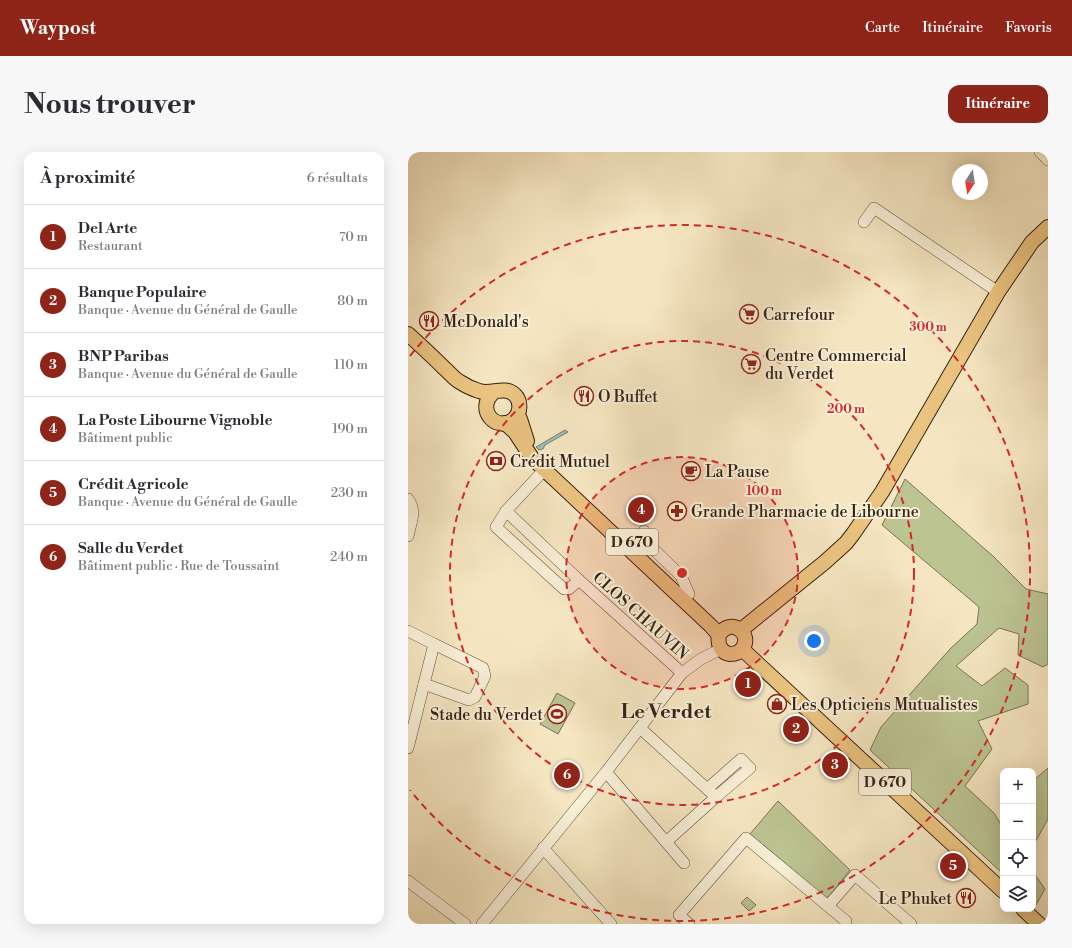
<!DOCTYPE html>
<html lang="fr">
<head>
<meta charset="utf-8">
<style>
  body { margin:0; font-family:"Libre Bodoni",serif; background:#f7f7f7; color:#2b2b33 }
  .controls { position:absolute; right:12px; bottom:12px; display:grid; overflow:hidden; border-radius:8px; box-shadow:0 4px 16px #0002 }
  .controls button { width:36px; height:36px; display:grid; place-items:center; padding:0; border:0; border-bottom:1px solid #e1e1e2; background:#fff; color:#2b2b33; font:20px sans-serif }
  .compass { position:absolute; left:544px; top:12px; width:36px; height:36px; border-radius:50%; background:#fff; box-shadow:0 4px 16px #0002; rotate:192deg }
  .you { position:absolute; left:406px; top:489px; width:14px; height:14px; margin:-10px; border:3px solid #fff; border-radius:50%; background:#1a73e8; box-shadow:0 0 0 6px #1a73e833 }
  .badge { display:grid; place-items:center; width:26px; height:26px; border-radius:50%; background:#8f2418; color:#fff; font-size:13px; font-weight:700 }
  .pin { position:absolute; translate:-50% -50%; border:2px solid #fff; box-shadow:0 1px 4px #0006 }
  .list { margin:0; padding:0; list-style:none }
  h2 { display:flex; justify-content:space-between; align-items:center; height:52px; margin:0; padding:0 16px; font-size:17px }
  h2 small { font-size:13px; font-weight:400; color:#7c7c81 }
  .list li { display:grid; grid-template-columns:26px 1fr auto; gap:12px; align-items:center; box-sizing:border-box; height:64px; padding:0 16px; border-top:1px solid #e1e1e2 }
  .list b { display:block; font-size:15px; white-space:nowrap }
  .list p { margin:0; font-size:13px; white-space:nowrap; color:#7c7c81 }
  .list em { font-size:13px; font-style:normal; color:#7c7c81 }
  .icon { flex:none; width:22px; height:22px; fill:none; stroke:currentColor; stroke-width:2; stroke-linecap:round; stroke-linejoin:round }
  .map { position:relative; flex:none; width:640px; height:772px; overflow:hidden; border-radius:12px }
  header { display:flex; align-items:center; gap:24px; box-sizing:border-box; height:56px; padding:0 20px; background:#8f2418; color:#fff }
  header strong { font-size:19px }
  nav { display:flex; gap:22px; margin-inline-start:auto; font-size:14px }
  .intro { display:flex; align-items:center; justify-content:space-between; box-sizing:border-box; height:96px; padding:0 24px }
  h1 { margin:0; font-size:28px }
  .button { padding:10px 18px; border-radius:12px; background:#8f2418; color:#fff; font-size:14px; font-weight:700 }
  main { display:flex; gap:24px; padding:0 24px }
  aside { flex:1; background:#fff; border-radius:12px; box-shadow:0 4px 16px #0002 }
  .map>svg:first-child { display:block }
  .green { fill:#bcc492; stroke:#7a7354 }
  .water { fill:#9cbfb7; stroke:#748077 }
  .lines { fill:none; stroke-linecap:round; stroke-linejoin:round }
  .minor-casing { stroke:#665342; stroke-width:12 }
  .major-casing { stroke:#372217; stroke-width:16 }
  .minor { stroke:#f8efd7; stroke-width:11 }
  .major { stroke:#eac380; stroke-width:14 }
  .ring { fill:none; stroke:#d62828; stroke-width:2; stroke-dasharray:7 5 }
  .labels { text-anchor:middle; stroke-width:4; stroke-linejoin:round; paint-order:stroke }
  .shield { fill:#f8efd7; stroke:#716051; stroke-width:1 }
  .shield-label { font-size:15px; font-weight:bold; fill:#372217 }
  .poi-label { font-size:16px; fill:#372217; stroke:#f8efd7; text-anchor:start }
  .street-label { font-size:16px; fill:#372217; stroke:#f8efd7 }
  .district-label { font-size:20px; font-weight:bold; fill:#372217; stroke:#f8efd7 }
  .centre { fill:#d62828; stroke:#f8efd7; stroke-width:2 }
  .ring-label { font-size:12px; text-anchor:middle; font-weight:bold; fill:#d62828; stroke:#f8efd7; stroke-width:4; stroke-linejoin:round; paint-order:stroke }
</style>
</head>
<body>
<header>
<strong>Waypost</strong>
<nav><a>Carte</a><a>Itinéraire</a><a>Favoris</a></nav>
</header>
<div class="intro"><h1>Nous trouver</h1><a class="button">Itinéraire</a></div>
<main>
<aside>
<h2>À proximité<small>6 résultats</small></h2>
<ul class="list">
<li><span class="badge">1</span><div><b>Del Arte</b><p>Restaurant</p></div><em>70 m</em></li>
<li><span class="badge">2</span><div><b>Banque Populaire</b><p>Banque · Avenue du Général de Gaulle</p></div><em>80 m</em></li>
<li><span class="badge">3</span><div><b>BNP Paribas</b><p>Banque · Avenue du Général de Gaulle</p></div><em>110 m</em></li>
<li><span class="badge">4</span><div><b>La Poste Libourne Vignoble</b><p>Bâtiment public</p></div><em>190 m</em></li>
<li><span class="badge">5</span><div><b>Crédit Agricole</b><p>Banque · Avenue du Général de Gaulle</p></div><em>230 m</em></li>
<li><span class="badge">6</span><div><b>Salle du Verdet</b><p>Bâtiment public · Rue de Toussaint</p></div><em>240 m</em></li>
</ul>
</aside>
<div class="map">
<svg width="640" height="772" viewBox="0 0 640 772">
  <rect width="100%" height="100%" fill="#f5e6c1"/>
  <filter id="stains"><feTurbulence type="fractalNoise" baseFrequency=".005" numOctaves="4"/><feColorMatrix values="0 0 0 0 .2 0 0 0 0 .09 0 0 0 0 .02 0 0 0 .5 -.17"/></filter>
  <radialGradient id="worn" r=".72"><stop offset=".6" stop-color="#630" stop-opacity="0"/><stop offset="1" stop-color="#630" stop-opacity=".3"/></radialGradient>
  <g class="green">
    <polygon points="497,327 586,405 618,437 640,442 640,512 635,515 610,503 611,482 591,476 548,514 574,534 597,516 620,533 620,552 570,569 584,597 557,634 586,661 595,676 595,722 462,598 473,575 542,497 569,472 571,455 474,373"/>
    <polygon points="149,541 167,551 150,582 132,572"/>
    <polygon points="640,616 640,667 625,694 625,629"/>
    <polygon points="370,649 442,718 419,747 342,682"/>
    <polygon points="625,720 637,737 628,753 625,750"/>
    <polygon points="339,745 348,753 341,759 333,751"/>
  </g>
  <polygon class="water" points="157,278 160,280 137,293 135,297 131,298 128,295"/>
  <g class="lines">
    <defs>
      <g id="minor">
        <polyline points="632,0 640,8"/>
        <polyline points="456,70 466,56 590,140"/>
        <polyline points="136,318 98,359 88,375 156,437 161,437 171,428"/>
        <path d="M0,347C9,359 3,370 0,384"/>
        <polyline points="98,359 171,428 274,521"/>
        <polyline points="236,379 238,390 273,424 281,442"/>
        <polyline points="0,479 26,492 0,596"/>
        <polyline points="16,532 61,548 67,545 77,524 75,516 26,492"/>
        <polyline points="198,620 258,690 308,645 232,576"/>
        <polyline points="299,637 333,607 342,616 308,645"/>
        <polyline points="258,690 276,711"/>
        <polyline points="135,696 203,772"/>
        <polyline points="0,729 57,772"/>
        <polyline points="420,754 447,723 503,772"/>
        <polyline points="74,772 198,620 274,521 293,507 313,497"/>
        <polyline points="281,772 271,763 338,686 438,769"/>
      </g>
      <g id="major">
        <path d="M0,182C12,193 24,204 36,216C41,220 46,227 52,230C58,234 65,237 71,239C84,243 96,233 107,243C113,249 113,261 106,267C89,282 66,257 86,240"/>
        <polyline points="109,264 112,267 119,289"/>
        <path d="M97,271L107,280L124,306L303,474L311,483C309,492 313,501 322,502C327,502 331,501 334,497C346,482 322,464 311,483"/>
        <polyline points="333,478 417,410 438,391 445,382 474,340 590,140 624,90 640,75"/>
        <polyline points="334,497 595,739"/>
        <polyline points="615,757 631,772"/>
      </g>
    </defs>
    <use href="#minor" class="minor-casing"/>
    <use href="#major" class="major-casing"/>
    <use href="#minor" class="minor"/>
    <use href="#major" class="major"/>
  </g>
  <circle cx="274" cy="421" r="116" fill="#d62828" fill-opacity=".12"/>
  <g class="ring">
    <circle cx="274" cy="421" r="116"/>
    <circle cx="274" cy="421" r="232"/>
    <path d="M2 204A348 348 0 1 1 2 638"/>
  </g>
  <defs>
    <symbol id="supermarket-ring" viewBox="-11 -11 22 22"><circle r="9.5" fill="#f8efd7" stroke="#8f2418" stroke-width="1.5"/><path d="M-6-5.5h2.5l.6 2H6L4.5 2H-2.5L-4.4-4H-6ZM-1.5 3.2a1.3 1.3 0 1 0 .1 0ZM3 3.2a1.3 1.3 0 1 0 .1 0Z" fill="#8f2418"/></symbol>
    <symbol id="restaurant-ring" viewBox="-11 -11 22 22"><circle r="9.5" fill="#f8efd7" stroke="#8f2418" stroke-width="1.5"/><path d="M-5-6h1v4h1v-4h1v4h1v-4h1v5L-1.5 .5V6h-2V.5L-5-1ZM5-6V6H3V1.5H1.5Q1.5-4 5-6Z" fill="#8f2418"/></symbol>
    <symbol id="bank-ring" viewBox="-11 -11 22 22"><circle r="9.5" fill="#f8efd7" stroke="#8f2418" stroke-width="1.5"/><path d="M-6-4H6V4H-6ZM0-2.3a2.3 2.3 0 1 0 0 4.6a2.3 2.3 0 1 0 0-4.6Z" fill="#8f2418"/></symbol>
    <symbol id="cafe-ring" viewBox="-11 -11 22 22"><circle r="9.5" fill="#f8efd7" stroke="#8f2418" stroke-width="1.5"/><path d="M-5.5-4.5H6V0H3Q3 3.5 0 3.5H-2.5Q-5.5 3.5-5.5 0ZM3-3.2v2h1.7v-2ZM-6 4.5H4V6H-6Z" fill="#8f2418"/></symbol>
    <symbol id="pharmacy-ring" viewBox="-11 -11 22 22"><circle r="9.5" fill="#f8efd7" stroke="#8f2418" stroke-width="1.5"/><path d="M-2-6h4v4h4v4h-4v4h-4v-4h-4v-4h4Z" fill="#8f2418"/></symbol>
    <symbol id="shop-ring" viewBox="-11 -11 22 22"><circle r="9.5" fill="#f8efd7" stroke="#8f2418" stroke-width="1.5"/><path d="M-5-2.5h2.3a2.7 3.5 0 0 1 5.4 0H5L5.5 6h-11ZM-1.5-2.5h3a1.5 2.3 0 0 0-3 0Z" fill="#8f2418"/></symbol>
    <symbol id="stadium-ring" viewBox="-11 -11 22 22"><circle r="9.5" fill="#f8efd7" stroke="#8f2418" stroke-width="1.5"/><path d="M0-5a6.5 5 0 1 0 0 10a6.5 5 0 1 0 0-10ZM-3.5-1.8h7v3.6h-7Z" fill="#8f2418"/></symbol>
  </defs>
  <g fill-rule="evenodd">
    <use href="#supermarket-ring" x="330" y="151" width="22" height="22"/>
    <use href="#restaurant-ring" x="10" y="158" width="22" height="22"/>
    <use href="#supermarket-ring" x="332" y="201" width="22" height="22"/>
    <use href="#restaurant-ring" x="165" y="233" width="22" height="22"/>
    <use href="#bank-ring" x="77" y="298" width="22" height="22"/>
    <use href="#cafe-ring" x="272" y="308" width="22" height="22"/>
    <use href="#pharmacy-ring" x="258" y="348" width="22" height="22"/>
    <use href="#shop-ring" x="358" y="541" width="22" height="22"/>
    <use href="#stadium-ring" x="138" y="551" width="22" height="22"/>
    <use href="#restaurant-ring" x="547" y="735" width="22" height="22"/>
  </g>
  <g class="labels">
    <g class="shield">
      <rect x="198" y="377" width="52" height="26" rx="3"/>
      <rect x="451" y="617" width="52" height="26" rx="3"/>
    </g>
    <g class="shield-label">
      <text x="224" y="395">D 670</text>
      <text x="477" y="635">D 670</text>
    </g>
    <g class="poi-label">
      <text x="355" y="168">Carrefour</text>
      <text x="35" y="175">McDonald's</text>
      <text x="357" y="209">Centre Commercial<tspan x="357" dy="18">du Verdet</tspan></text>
      <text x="190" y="250">O Buffet</text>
      <text x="102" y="315">Crédit Mutuel</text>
      <text x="297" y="325">La Pause</text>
      <text x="283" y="365">Grande Pharmacie de Libourne</text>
      <text x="383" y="558">Les Opticiens Mutualistes</text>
      <text x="135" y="568" text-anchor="end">Stade du Verdet</text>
      <text x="544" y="752" text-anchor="end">Le Phuket</text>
    </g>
    <g class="street-label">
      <text transform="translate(233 463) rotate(42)" y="6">CLOS CHAUVIN</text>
    </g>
    <g class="district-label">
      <text x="258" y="566">Le Verdet</text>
    </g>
  </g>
  <circle cx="274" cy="421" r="6" class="centre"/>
  <g class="ring-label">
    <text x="520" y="179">300 m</text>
    <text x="438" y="261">200 m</text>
    <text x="356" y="343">100 m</text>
  </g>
  <rect width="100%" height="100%" filter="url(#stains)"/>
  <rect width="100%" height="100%" fill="url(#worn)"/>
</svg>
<div class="controls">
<button>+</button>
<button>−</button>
<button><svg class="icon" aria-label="locate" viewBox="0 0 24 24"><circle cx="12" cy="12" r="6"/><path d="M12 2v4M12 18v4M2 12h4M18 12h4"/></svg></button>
<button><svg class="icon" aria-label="layers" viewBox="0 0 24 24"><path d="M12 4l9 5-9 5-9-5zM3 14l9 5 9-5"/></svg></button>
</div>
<svg class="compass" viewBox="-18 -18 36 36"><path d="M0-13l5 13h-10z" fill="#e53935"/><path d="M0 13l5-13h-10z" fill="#7c7c81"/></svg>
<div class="you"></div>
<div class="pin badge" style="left:340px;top:532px">1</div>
<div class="pin badge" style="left:388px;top:577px">2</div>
<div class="pin badge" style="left:427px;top:613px">3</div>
<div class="pin badge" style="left:233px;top:358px">4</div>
<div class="pin badge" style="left:545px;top:714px">5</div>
<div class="pin badge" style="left:159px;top:623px">6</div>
</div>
</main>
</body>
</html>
